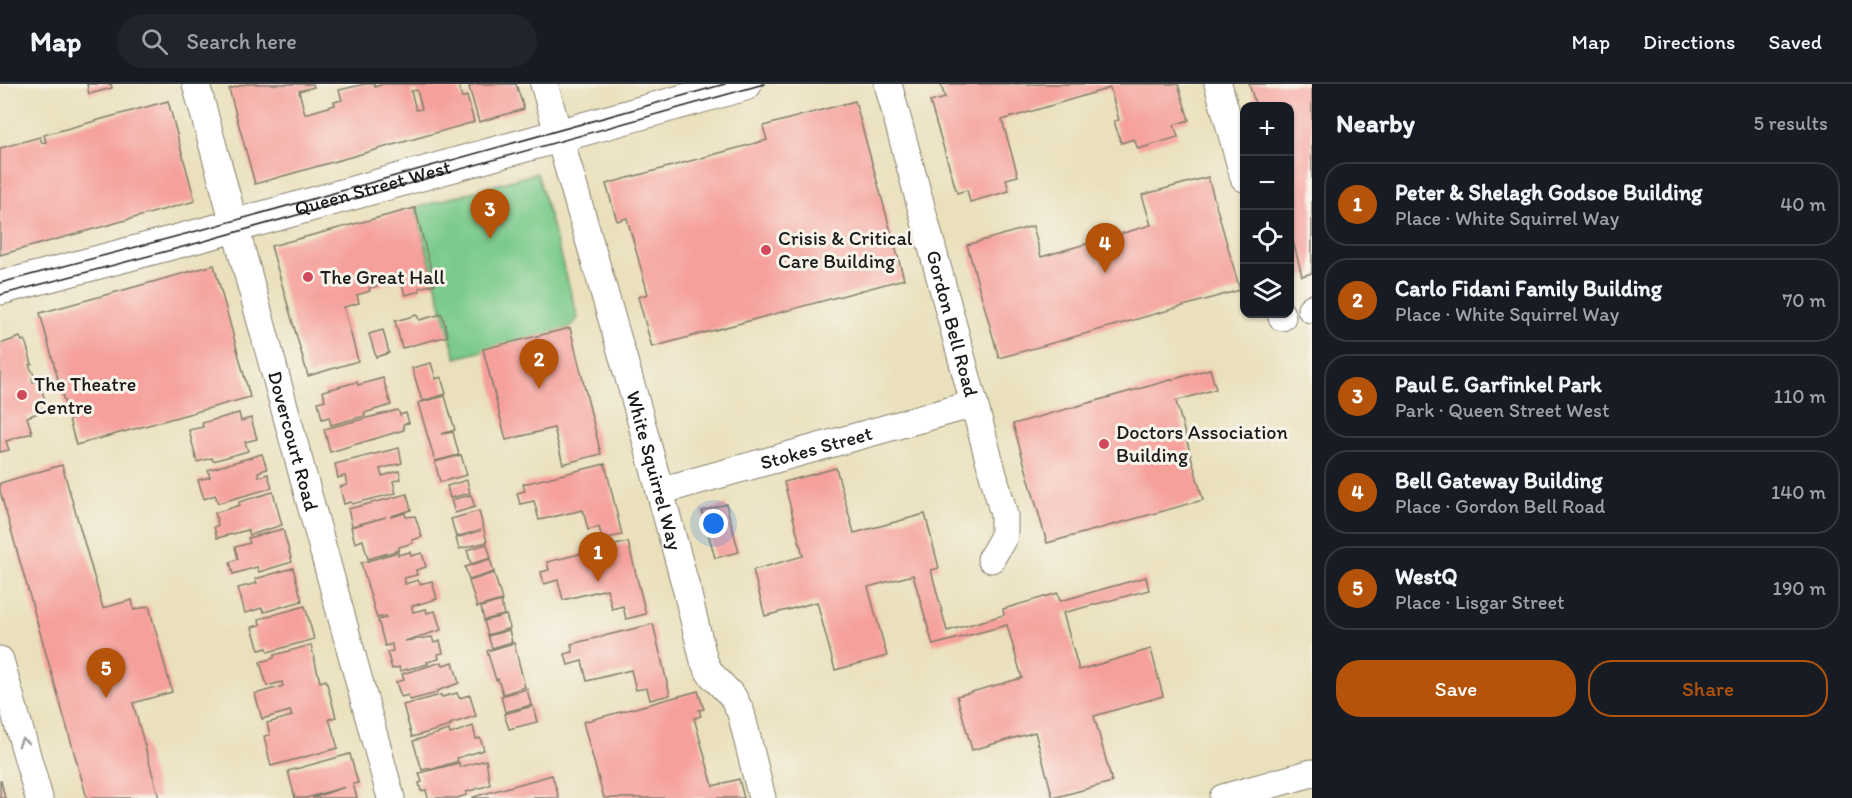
<!DOCTYPE html>
<html lang="en">
<head>
<meta charset="utf-8">
<style>
  body { margin:0; font-family:Itim,sans-serif; background:#20242c; color:#f1f3f6 }
  .controls { position:absolute; right:18px; top:18px; display:grid; overflow:hidden; border-radius:12px; box-shadow:0 2px 4px #0004 }
  .controls button { width:54px; height:54px; display:grid; place-items:center; padding:0; border:0; border-bottom:2px solid #363941; background:#171b24; color:#f1f3f6; font:30px sans-serif }
  .you { position:absolute; left:714px; top:440px; width:21px; height:21px; margin:-15px; border:4px solid #fff; border-radius:50%; background:#1a73e8; box-shadow:0 0 0 9px #1a73e833 }
  .badge { display:grid; place-items:center; width:39px; height:39px; border-radius:50%; background:#b45309; color:#fff; font-size:20px; font-weight:700 }
  .pin { position:absolute; translate:-50% -50px; filter:drop-shadow(0 2px 3px #0008) }
  .pin::after { content:''; position:absolute; top:32px; width:21px; height:18px; background:inherit; clip-path:polygon(0 0,100% 0,50% 100%) }
  .list { margin:0; padding:0; list-style:none }
  h2 { display:flex; justify-content:space-between; align-items:center; height:78px; margin:0; padding:0 24px; font-size:26px }
  h2 small { font-size:20px; font-weight:400; color:#9ea1a6 }
  .list li { display:grid; grid-template-columns:39px 1fr auto; gap:18px; align-items:center; box-sizing:border-box; height:84px; margin:0 12px 12px; padding:0 12px; border:2px solid #363941; border-radius:24px }
  .list b { display:block; font-size:22px; white-space:nowrap }
  .list p { margin:0; font-size:20px; white-space:nowrap; color:#9ea1a6 }
  .list em { font-size:20px; font-style:normal; color:#9ea1a6 }
  .actions { display:flex; gap:12px; padding:18px 24px }
  .actions a { flex:1; padding:14px 0; border:2px solid #b45309; border-radius:24px; text-align:center; font-size:21px; color:#b45309 }
  .actions .main { background:#b45309; color:#fff }
  .icon { flex:none; width:33px; height:33px; fill:none; stroke:currentColor; stroke-width:2; stroke-linecap:round; stroke-linejoin:round }
  .map { position:relative; flex:none; width:1312px; height:714px; overflow:hidden }
  header { display:flex; align-items:center; gap:36px; box-sizing:border-box; height:84px; padding:0 30px; background:#171b24; border-bottom:2px solid #363941 }
  header strong { font-size:28px }
  nav { display:flex; gap:33px; margin-inline-start:auto; font-size:21px }
  .search { width:420px; height:54px; background:#20242c; display:flex; align-items:center; gap:15px; box-sizing:border-box; padding:0 21px; border-radius:33px; color:#9ea1a6; font-size:22px }
  main { display:flex }
  aside { flex:1; background:#171b24 }
  .map>svg:first-child { display:block }
  .green { fill:#7bcb8c; stroke:#4c7454; stroke-width:1.5 }
  .building { fill:#f6a09c; fill-rule:evenodd }
  .lines { fill:none; stroke-linecap:round; stroke-linejoin:round }
  .minor-casing { stroke:#837e6c; stroke-width:29 }
  .major-casing { stroke:#837e6c; stroke-width:35 }
  .minor { stroke:#fff; stroke-width:27 }
  .major { stroke:#fff; stroke-width:33 }
  .tram { stroke:#1c1c1c; stroke-width:1.5 }
  .oneway { stroke:#999 }
  .poi-dot { fill:#d1495b; stroke:#f7f3e8; stroke-width:2 }
  .labels { text-anchor:middle; stroke-width:6; stroke-linejoin:round; paint-order:stroke }
  .street-label { font-size:20px; fill:#1c1c1c; stroke:#f7f3e8 }
  .poi-label { font-size:20px; fill:#1c1c1c; stroke:#f7f3e8; text-anchor:start }
</style>
</head>
<body>
<header>
<strong>Map</strong>
<div class="search"><svg class="icon" aria-label="search" viewBox="0 0 24 24"><circle cx="10" cy="10" r="6"/><path d="M15 15l6 6"/></svg>Search here</div>
<nav><a>Map</a><a>Directions</a><a>Saved</a></nav>
</header>
<main>
<div class="map">
<svg width="1312" height="714" viewBox="0 0 1312 714">
  <rect width="100%" height="100%" fill="#f7f3e8"/>
  <filter id="ink" filterUnits="userSpaceOnUse"><feTurbulence type="fractalNoise" baseFrequency=".0167" numOctaves="2"/><feDisplacementMap in="SourceGraphic" scale="12" xChannelSelector="R" yChannelSelector="G"/><feConvolveMatrix kernelMatrix="1 2 1 2 8 2 1 2 1" color-interpolation-filters="sRGB"/></filter>
  <filter id="wash" filterUnits="userSpaceOnUse"><feTurbulence type="fractalNoise" baseFrequency=".008" numOctaves="4" result="noise"/><feDisplacementMap in="SourceGraphic" scale="24" xChannelSelector="R" yChannelSelector="G"/><feGaussianBlur stdDeviation="1.35" result="paint"/><feColorMatrix in="noise" values="0 0 0 0 0 0 0 0 0 0 0 0 0 0 0 0 0 1.4 0 .05"/><feComposite in="paint" operator="in"/></filter>
  <g filter="url(#wash)">
    <rect width="100%" height="100%" fill="#eae0bc"/>
    <polygon class="green" points="537,89 578,234 570,244 456,274 415,124"/>
    <g id="blocks">
      <g class="building">
        <polygon points="87,0 111,0 112,4 89,10"/>
        <path d="M246,0H313L314,3L299,7L305,30L335,21L334,18L342,16L339,6L365,0H374L375,3L383,0H458L462,14L467,12L474,38L255,100L229,5ZM417,6L422,25L416,26L411,7Z"/>
        <polygon points="474,0 516,0 524,25 479,38 469,3"/>
        <polygon points="945,0 1178,0 1189,36 1174,41 1178,53 1138,65 1134,55 1121,59 1114,37 1119,36 1110,4 1002,36 1018,92 1006,95 1009,107 970,118 967,106 957,109 930,18 945,14 941,1"/>
        <polygon points="1249,0 1312,0 1312,189 1302,192 1290,145 1290,22 1256,22"/>
        <polygon points="168,17 195,117 0,171 0,64 40,53 42,59 46,58 44,51"/>
        <polygon points="855,17 904,195 652,263 638,213 648,210 627,134 617,137 606,100 767,56 763,42"/>
        <polygon points="1208,93 1240,206 999,274 967,161 1033,142 1041,173 1151,141 1142,111"/>
        <polygon points="415,124 435,200 419,204 420,207 405,211 401,196 369,204 370,207 357,211 359,219 344,223 358,277 308,292 271,162"/>
        <polygon points="214,181 250,313 76,361 40,229"/>
        <polygon points="442,230 448,252 402,264 395,237 417,231 419,236"/>
        <polygon points="570,244 601,370 563,380 554,344 506,356 483,265"/>
        <polygon points="383,246 389,269 376,273 369,250"/>
        <polygon points="20,253 22,257 25,256 32,280 29,281 35,293 32,294 33,298 39,297 47,323 37,326 38,329 27,333 32,349 6,357 9,366 0,368 0,260"/>
        <polygon points="431,279 436,295 441,293 446,310 422,317 412,284"/>
        <polygon points="1210,285 1216,305 1176,317 1203,416 1047,459 1013,340"/>
        <polygon points="383,294 391,321 364,329 365,332 331,341 329,333 322,335 318,318 325,316 323,307 357,298 358,301"/>
        <polygon points="445,312 455,346 441,350 453,348 459,371 435,377 418,319"/>
        <polygon points="398,326 400,331 406,329 409,339 403,340 404,346 330,368 324,345"/>
        <polygon points="239,329 241,337 251,334 257,355 245,358 248,367 213,377 212,374 197,378 189,346 203,343 202,339"/>
        <polygon points="399,364 402,379 380,385 382,392 399,387 401,395 393,397 396,409 352,420 351,418 344,420 340,403 347,401 345,392 338,394 335,380"/>
        <polygon points="262,370 267,385 258,388 259,393 268,390 272,404 218,419 215,411 204,415 198,396 210,393 208,386"/>
        <polygon points="461,371 467,391 440,398 435,378"/>
        <polygon points="605,380 622,451 602,455 599,443 588,446 583,426 539,436 534,417 520,420 517,409 525,407 523,400"/>
        <polygon points="62,381 103,524 132,516 134,526 149,522 172,608 133,619 159,714 87,714 0,407 0,399"/>
        <polygon points="836,384 854,449 925,430 939,484 931,486 947,547 1004,531 1003,525 1058,509 1060,517 1146,493 1149,506 1063,529 1079,586 1151,565 1163,612 1094,632 1112,698 1053,714 1035,648 972,666 957,612 1022,594 1007,541 933,561 913,491 868,503 887,572 835,586 817,518 765,532 753,486 803,472 784,398"/>
        <polygon points="467,396 470,409 450,414 447,402"/>
        <polygon points="273,408 282,441 250,451 248,446 217,454 214,443 218,441 215,429 240,421 239,418"/>
        <polygon points="407,410 411,426 391,432 391,433 405,429 406,433 415,432 422,453 412,456 413,459 399,463 399,466 368,475 363,456 355,459 351,443 386,433 352,442 348,425"/>
        <polygon points="471,411 475,423 455,429 451,416"/>
        <polygon points="726,420 739,468 715,474 702,427"/>
        <polygon points="479,427 487,458 459,465 456,454 481,446 456,453 451,435"/>
        <polygon points="283,445 292,478 259,488 257,483 233,490 230,478 238,475 235,463 250,459 248,454"/>
        <polygon points="628,458 646,530 626,535 623,522 612,525 607,505 563,516 558,496 544,500 541,488 549,486 547,478"/>
        <polygon points="487,460 491,474 471,480 467,466"/>
        <polygon points="398,468 398,471 410,468 411,472 422,469 426,483 416,486 417,491 404,494 405,497 405,500 418,496 420,500 432,497 437,515 412,522 412,524 413,528 426,525 427,529 435,527 441,546 405,557 432,553 434,559 440,557 443,569 438,570 439,575 427,578 428,580 400,587 399,583 392,585 387,568 393,567 392,560 385,562 378,536 386,534 385,532 377,534 361,479"/>
        <polygon points="490,475 494,488 469,496 465,483"/>
        <polygon points="293,484 302,517 264,528 262,524 245,529 238,504 257,499 255,495"/>
        <polygon points="494,489 502,516 477,523 469,497"/>
        <polygon points="501,517 504,531 484,536 481,523"/>
        <polygon points="305,522 314,555 268,568 267,564 259,566 252,543 260,541 259,535"/>
        <polygon points="506,531 510,544 488,551 484,537"/>
        <polygon points="653,540 670,611 650,616 647,604 636,606 631,586 587,597 582,577 568,581 565,570 573,568 571,560"/>
        <polygon points="509,546 512,558 492,564 488,552"/>
        <polygon points="514,559 525,603 503,610 498,595 496,596 487,567"/>
        <polygon points="311,561 320,598 326,596 336,633 329,635 338,664 271,682 264,652 270,651 267,639 292,632 290,627 262,635 255,610 283,602 282,598 267,602 260,578 274,574 274,571"/>
        <polygon points="442,578 443,581 453,578 459,599 437,607 437,609 410,616 408,611 401,613 396,598 404,596 402,590"/>
        <polygon points="527,605 531,621 505,628 501,612"/>
        <polygon points="698,607 704,625 699,626 701,632 694,634 713,702 739,695 744,714 604,714 583,638"/>
        <polygon points="457,609 459,614 470,611 476,632 450,640 451,642 412,653 403,621 441,611 442,613"/>
        <polygon points="533,622 537,638 509,645 504,630"/>
        <polygon points="473,642 476,655 480,654 484,666 457,674 458,677 430,686 430,684 422,686 413,657 449,646 450,650"/>
        <polygon points="350,670 358,699 353,700 357,714 312,714 345,703 306,714 295,714 288,687"/>
        <polygon points="486,676 490,701 466,708 467,711 457,714 428,714 426,706 421,707 419,699 422,698 419,689 459,679 460,683"/>
        <polygon points="552,691 559,714 473,714 473,713"/>
        <polygon points="0,697 1,697 5,714 0,714"/>
      </g>
    </g>
  </g>
  <g filter="url(#ink)">
    <use href="#blocks" fill-opacity="0" stroke="#837e6c" stroke-width="1.5"/>
    <g class="lines">
      <defs>
        <g id="minor">
          <path id="s1" d="M196,0L391,714"/>
          <path id="s2" d="M544,0L635,315L687,507L704,577L710,589L733,613L741,629L762,714"/>
          <path id="s3" d="M888,0L1004,431V452L991,475"/>
          <polyline points="1218,0 1244,94"/>
          <polyline points="1311,225 1312,224"/>
          <polyline points="1281,230 1282,233"/>
          <path id="s4" d="M660,407L974,320"/>
          <polyline points="0,576 39,714"/>
          <polyline points="1223,714 1312,689"/>
        </g>
        <g id="major">
          <path id="s5" d="M0,204L209,149L745,0"/>
        </g>
      </defs>
      <use href="#minor" class="minor-casing"/>
      <use href="#major" class="major-casing"/>
      <use href="#minor" class="minor"/>
      <use href="#major" class="major"/>
      <g class="tram">
        <polyline points="0,199 208,144 725,0"/>
        <polyline points="0,211 194,160 764,0"/>
      </g>
    </g>
    <defs><path id="oneway-chevron" d="M-2-3.5L2.5 0L-2 3.5" fill="none" stroke-width="1.6" stroke-linecap="round" stroke-linejoin="round" transform="scale(1.5)"/></defs>
    <use class="oneway" href="#oneway-chevron" transform="translate(23 658) rotate(-106)"/>
  </g>
  <g class="poi-dot">
    <circle cx="766" cy="166" r="6"/>
    <circle cx="308" cy="193" r="6"/>
    <circle cx="22" cy="311" r="6"/>
    <circle cx="1104" cy="360" r="6"/>
  </g>
  <g class="labels">
    <g class="street-label">
      <text dy="7" stroke="none"><textPath href="#s5" startOffset="386">Queen Street West</textPath></text>
      <text dy="7" stroke="none"><textPath href="#s3" startOffset="248">Gordon Bell Road</textPath></text>
      <text dy="7" stroke="none"><textPath href="#s1" startOffset="370">Dovercourt Road</textPath></text>
      <text dy="7" stroke="none"><textPath href="#s4" startOffset="162">Stokes Street</textPath></text>
      <text dy="7" stroke="none"><textPath href="#s2" startOffset="402">White Squirrel Way</textPath></text>
    </g>
    <g class="poi-label">
      <text x="778" y="161">Crisis &amp; Critical<tspan x="778" dy="23">Care Building</tspan></text>
      <text x="320" y="200">The Great Hall</text>
      <text x="34" y="307">The Theatre<tspan x="34" dy="23">Centre</tspan></text>
      <text x="1116" y="355">Doctors Association<tspan x="1116" dy="23">Building</tspan></text>
    </g>
  </g>
</svg>
<div class="controls">
<button>+</button>
<button>−</button>
<button><svg class="icon" aria-label="locate" viewBox="0 0 24 24"><circle cx="12" cy="12" r="6"/><path d="M12 2v4M12 18v4M2 12h4M18 12h4"/></svg></button>
<button><svg class="icon" aria-label="layers" viewBox="0 0 24 24"><path d="M12 4l9 5-9 5-9-5zM3 14l9 5 9-5"/></svg></button>
</div>
<div class="you"></div>
<div class="pin badge" style="left:598px;top:498px">1</div>
<div class="pin badge" style="left:539px;top:305px">2</div>
<div class="pin badge" style="left:490px;top:155px">3</div>
<div class="pin badge" style="left:1105px;top:189px">4</div>
<div class="pin badge" style="left:106px;top:614px">5</div>
</div>
<aside>
<h2>Nearby<small>5 results</small></h2>
<ul class="list">
<li><span class="badge">1</span><div><b>Peter &amp; Shelagh Godsoe Building</b><p>Place · White Squirrel Way</p></div><em>40 m</em></li>
<li><span class="badge">2</span><div><b>Carlo Fidani Family Building</b><p>Place · White Squirrel Way</p></div><em>70 m</em></li>
<li><span class="badge">3</span><div><b>Paul E. Garfinkel Park</b><p>Park · Queen Street West</p></div><em>110 m</em></li>
<li><span class="badge">4</span><div><b>Bell Gateway Building</b><p>Place · Gordon Bell Road</p></div><em>140 m</em></li>
<li><span class="badge">5</span><div><b>WestQ</b><p>Place · Lisgar Street</p></div><em>190 m</em></li>
</ul>
<div class="actions"><a class="main">Save</a><a>Share</a></div>
</aside>
</main>
</body>
</html>
